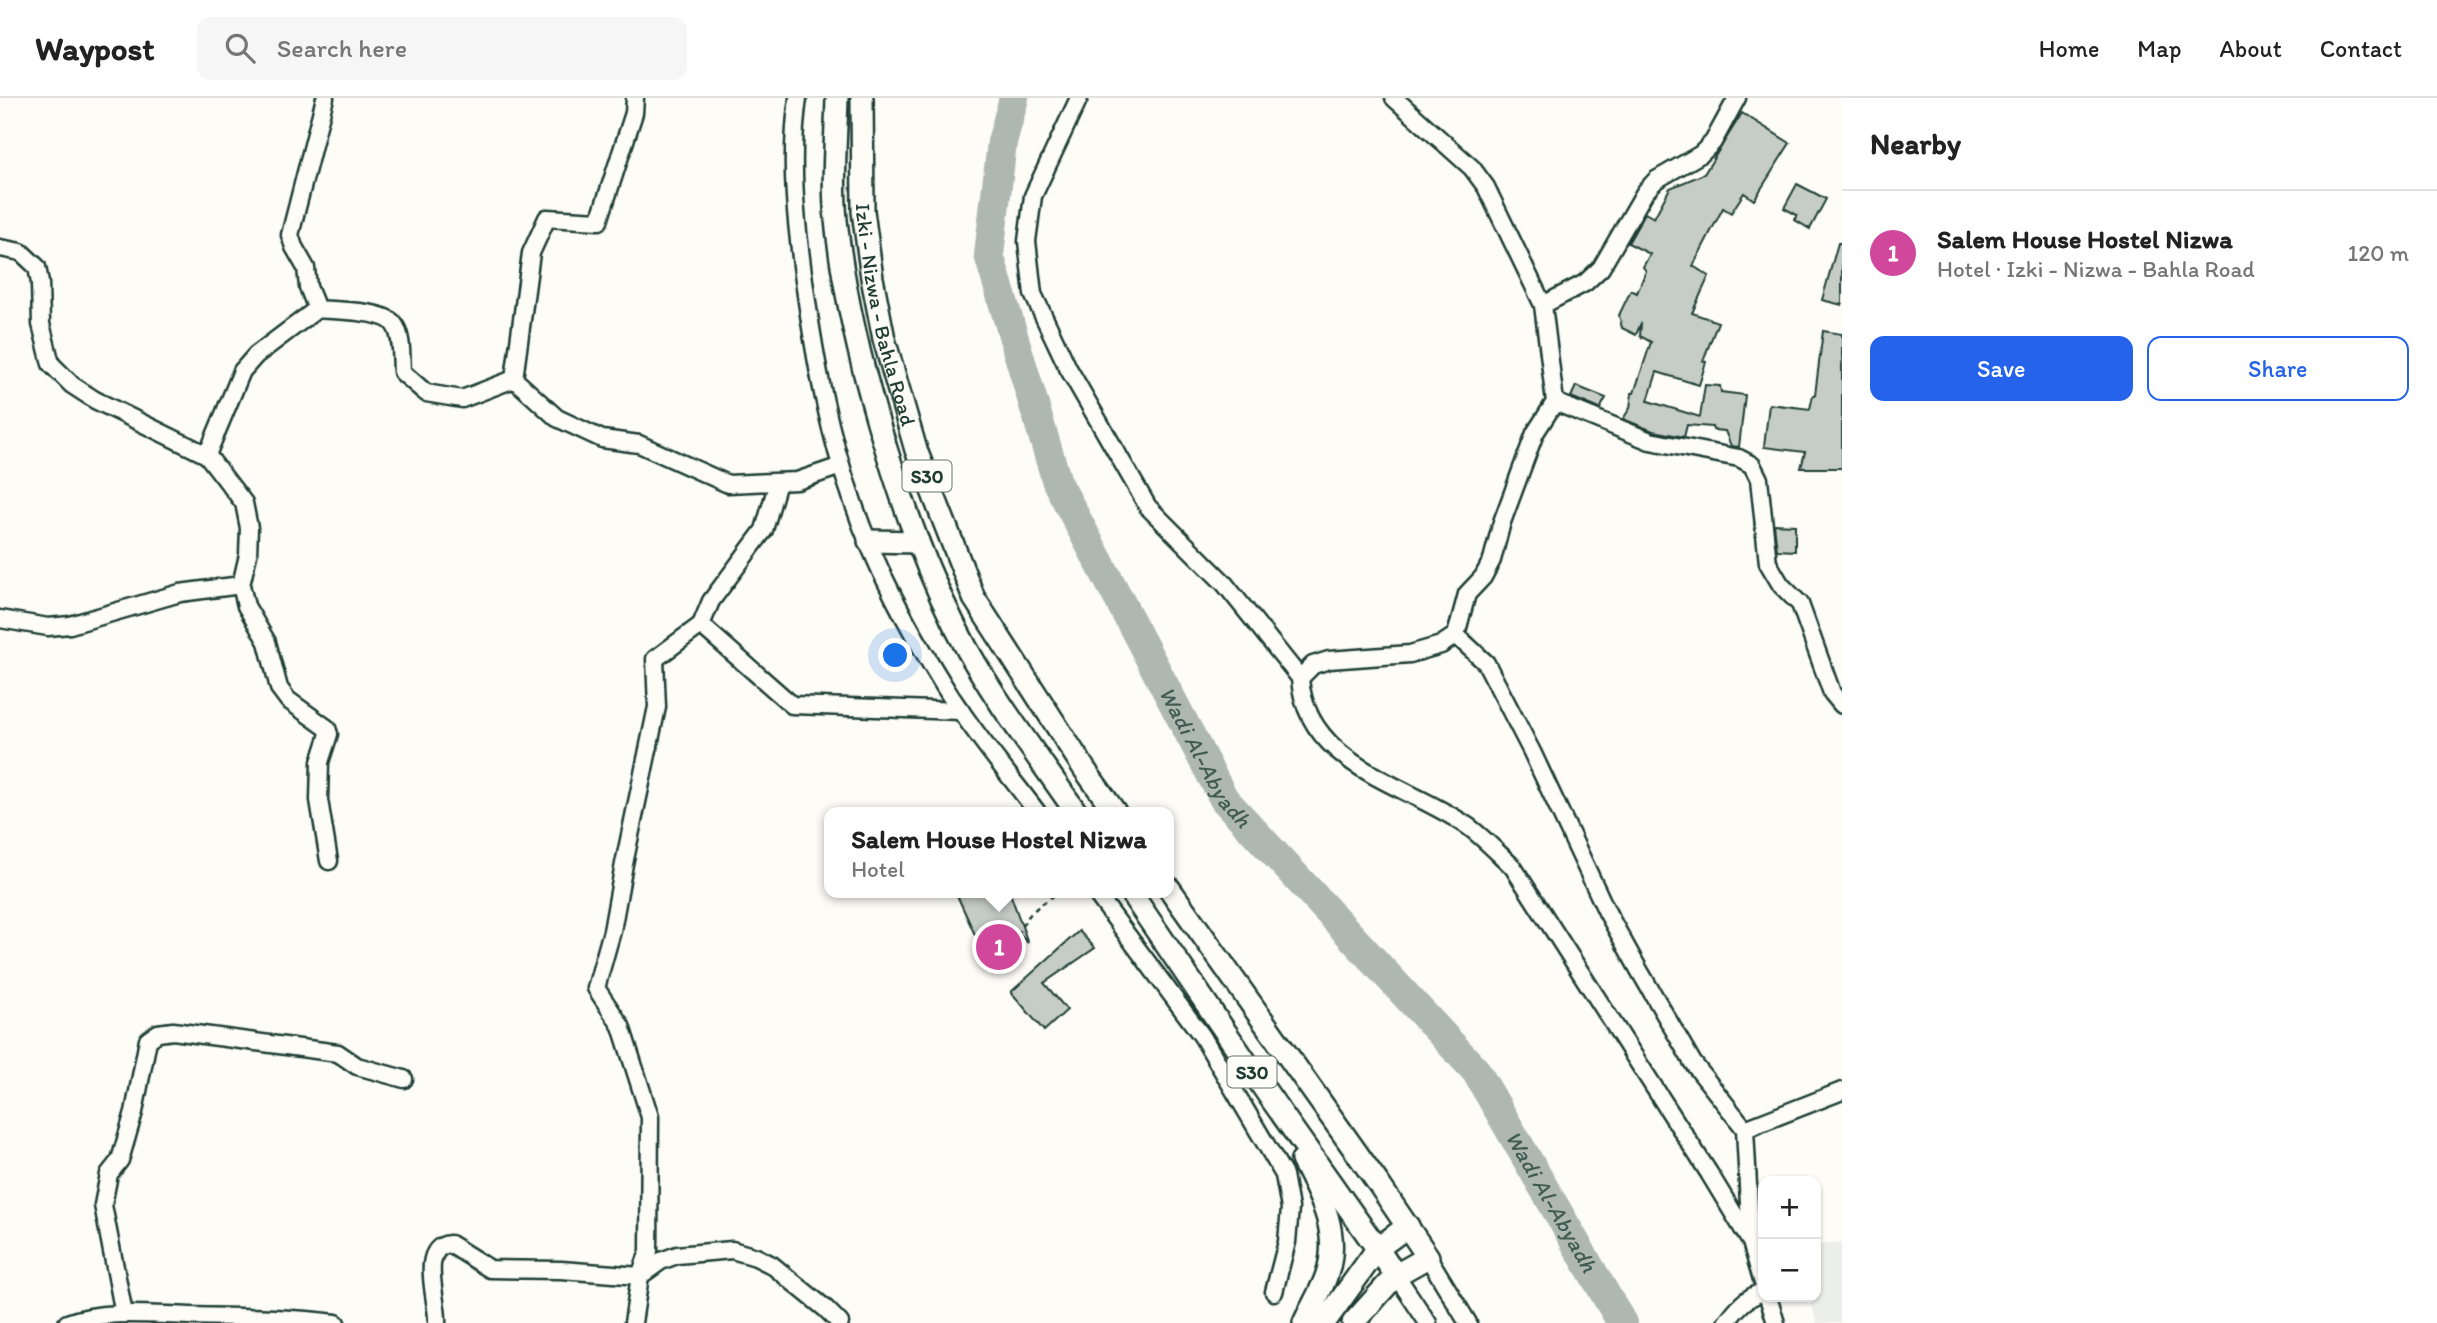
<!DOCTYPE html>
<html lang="en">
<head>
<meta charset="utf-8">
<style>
  body { margin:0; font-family:Itim,sans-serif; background:#f6f6f6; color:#222 }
  .controls { position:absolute; right:21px; bottom:21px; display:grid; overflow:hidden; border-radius:14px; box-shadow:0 2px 5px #0004 }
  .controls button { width:63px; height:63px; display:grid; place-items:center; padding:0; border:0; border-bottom:2px solid #e0e0e0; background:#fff; color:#222; font:35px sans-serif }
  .you { position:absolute; left:896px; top:558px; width:24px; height:24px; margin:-18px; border:5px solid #fff; border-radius:50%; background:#1a73e8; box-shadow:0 0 0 10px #1a73e833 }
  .badge { display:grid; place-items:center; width:46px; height:46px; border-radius:50%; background:#2563eb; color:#fff; font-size:23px; font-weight:700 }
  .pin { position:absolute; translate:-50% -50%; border:4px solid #fff; box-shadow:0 2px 7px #0006 }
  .popup { position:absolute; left:824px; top:709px; width:350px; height:91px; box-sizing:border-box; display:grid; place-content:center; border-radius:14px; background:#fff; filter:drop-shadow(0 2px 5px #0005); font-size:23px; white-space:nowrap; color:#767676 }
  .popup b { font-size:26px; color:#222 }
  .popup::after { content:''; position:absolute; left:50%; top:100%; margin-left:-14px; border:14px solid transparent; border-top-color:#fff }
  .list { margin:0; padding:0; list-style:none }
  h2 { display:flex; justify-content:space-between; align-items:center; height:91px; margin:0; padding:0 28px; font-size:30px }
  h2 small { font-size:23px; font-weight:400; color:#767676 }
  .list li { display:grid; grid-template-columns:46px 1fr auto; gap:21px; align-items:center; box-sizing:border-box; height:126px; padding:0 28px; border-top:2px solid #e0e0e0 }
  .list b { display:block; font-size:26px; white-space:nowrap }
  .list p { margin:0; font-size:23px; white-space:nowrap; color:#767676 }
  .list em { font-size:23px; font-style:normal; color:#767676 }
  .actions { display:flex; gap:14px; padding:21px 28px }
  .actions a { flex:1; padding:16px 0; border:2px solid #2563eb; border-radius:14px; text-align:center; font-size:24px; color:#2563eb }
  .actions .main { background:#2563eb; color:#fff }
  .icon { flex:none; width:38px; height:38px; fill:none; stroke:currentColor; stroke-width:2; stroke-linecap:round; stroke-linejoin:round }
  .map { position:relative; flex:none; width:1842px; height:1225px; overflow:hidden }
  header { display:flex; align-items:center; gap:42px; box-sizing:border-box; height:98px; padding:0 35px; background:#fff; border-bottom:2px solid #e0e0e0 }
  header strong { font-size:33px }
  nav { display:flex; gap:38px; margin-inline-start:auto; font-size:24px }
  .search { width:490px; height:63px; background:#f6f6f6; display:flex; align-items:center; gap:18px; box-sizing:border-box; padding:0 24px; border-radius:14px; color:#767676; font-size:26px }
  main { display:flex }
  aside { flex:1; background:#fff }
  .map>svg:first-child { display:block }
  .built { fill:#eceee9 }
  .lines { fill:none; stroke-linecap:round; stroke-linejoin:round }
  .river { stroke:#aeb8b1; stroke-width:30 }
  .building { fill:#c6cdc7; stroke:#1f3d34; stroke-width:2 }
  .minor-casing { stroke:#1f3d34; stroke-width:21 }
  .major-casing { stroke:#1f3d34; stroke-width:26 }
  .path { stroke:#1f3d34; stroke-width:2.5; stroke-dasharray:5 5; stroke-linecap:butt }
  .minor { stroke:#fdfcf7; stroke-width:16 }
  .major { stroke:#fdfcf7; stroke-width:21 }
  .labels { text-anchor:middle; stroke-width:7; stroke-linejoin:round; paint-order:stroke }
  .shield { fill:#fdfcf7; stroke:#62766e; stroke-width:2 }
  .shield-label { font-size:19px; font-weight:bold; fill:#1f3d34 }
  .street-label { font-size:21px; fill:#1f3d34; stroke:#fdfcf7 }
  .water-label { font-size:23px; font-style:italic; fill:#435c53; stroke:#fdfcf7 }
</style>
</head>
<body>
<header>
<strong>Waypost</strong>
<div class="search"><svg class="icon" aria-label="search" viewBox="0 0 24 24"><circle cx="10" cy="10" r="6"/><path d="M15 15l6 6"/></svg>Search here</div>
<nav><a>Home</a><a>Map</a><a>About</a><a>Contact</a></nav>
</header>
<main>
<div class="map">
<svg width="1842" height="1225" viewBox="0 0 1842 1225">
  <rect width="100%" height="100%" fill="#fdfcf7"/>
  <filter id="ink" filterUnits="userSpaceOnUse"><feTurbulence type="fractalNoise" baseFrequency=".0143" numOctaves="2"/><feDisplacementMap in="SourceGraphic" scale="14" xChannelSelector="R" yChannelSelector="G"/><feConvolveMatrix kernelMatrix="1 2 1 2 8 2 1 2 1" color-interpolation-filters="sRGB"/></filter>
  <g filter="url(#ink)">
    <polygon class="built" points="1842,1144 1842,1225 1817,1225 1809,1199 1816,1199 1816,1147"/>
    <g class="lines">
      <path class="river" id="s1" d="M1014,0L1002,44L989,157L1057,384L1224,701L1476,973L1622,1225"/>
    </g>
    <g class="building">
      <polygon points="1742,15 1790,45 1754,102 1744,95 1731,115 1723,110 1693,168 1709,178 1692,215 1718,224 1703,263 1706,264 1699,287 1657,274 1648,303 1700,319 1705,287 1720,288 1721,294 1745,297 1739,349 1731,348 1725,333 1713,332 1712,329 1687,327 1684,339 1653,333 1623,321 1630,310 1632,295 1634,295 1651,244 1640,238 1641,225 1636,237 1622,230 1619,217 1631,192 1637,195 1646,173 1643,169 1650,156 1628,145 1645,115 1654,120 1670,90 1704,76"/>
      <polygon points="1797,86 1826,101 1810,131 1795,122 1797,117 1784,110"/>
      <polygon points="1838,145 1842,145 1842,207 1822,202"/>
      <polygon points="1823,233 1842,236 1842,370 1801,370 1805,354 1764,349 1769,306 1810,311 1813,297 1815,297"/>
      <polygon points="1576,288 1606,300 1600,311 1571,299"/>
      <polygon points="1774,426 1795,427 1795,453 1777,452"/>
      <polygon points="956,795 1010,795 1028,845 1010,827 1009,841 991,872"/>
      <polygon points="1079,833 1095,850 1044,885 1067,912 1044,933 1011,894"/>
    </g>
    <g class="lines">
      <defs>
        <g id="minor">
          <polyline points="635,0 634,15 599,123 547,120 531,155 514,281 557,320 602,341 639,346 728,386 797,383 841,368"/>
          <path d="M798,0C789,64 796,126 805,190C815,260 828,334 852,401C874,468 909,531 946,591C973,634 1006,673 1037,714"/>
          <polyline points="1079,0 1033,98 1027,143 1033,196 1068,270 1148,409 1224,485 1300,580"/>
          <polyline points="1394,0 1472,70 1486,89 1543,207 1555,304 1535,335 1502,424 1492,462 1483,479 1467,496 1456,537 1486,565 1532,654 1607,814 1639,872 1693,965 1745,1031 1751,1144 1763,1185"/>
          <path d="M0,150L21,154L37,169L40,185L41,226L51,266L72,287L95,302L207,357L242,273L256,257L317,211C335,213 382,212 393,225C403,236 401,261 402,274L426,295L462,301L514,281"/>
          <polyline points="1543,207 1585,185 1601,170 1645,94 1656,82 1701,56 1713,44 1737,0"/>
          <polyline points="317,211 308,189 306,170 294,149 290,137 325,0"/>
          <polyline points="1555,304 1650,343 1739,360 1752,367 1759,381 1768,465 1781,487 1800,506 1832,595 1842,607"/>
          <polyline points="207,357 244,405 249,430 248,457 241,487 246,508 267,544 279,590 288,602 327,630 329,636 320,664 319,702 329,763"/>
          <polyline points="0,521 48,529 70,527 180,495 241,487"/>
          <polyline points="701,527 792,607 961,613"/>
          <path d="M1456,537L1441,547L1410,556L1329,562L1313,567L1300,580C1306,669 1409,686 1469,729C1485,741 1499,756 1513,769L1709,1075L1749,1141"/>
          <polyline points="1096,795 1202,938 1284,1077 1290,1110 1287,1144 1274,1194"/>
          <polyline points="1745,1031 1842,993"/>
          <polyline points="1428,1159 1468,1225"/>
          <polyline points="1396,1177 1428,1225"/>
          <polyline points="1768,1199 1776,1225"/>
          <polyline points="124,1216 103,1107 109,1076 120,1062 134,1014 148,942 158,935 173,933 338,955 357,968 404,981"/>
          <path d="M67,1225C105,1211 151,1217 190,1218C239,1219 288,1219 336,1225"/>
          <path d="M437,1225C439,1205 417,1149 450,1146L490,1171L561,1172L640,1178L661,1163L677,1157L732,1152L756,1159L772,1167L826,1211L840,1225"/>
          <polyline points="633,1225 640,1178 649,1153 650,1019 621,928 596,890 612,833 624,766 657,609 655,561 701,527 711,503 764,432 778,384"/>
          <path d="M1726,1225C1736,1211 1746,1199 1763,1194"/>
        </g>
        <g id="major">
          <path d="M837,0C836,40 832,82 836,122C843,191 859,258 878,324C901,402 928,480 967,551C999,608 1039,660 1076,714"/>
          <path id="s2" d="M862,0L863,113L872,180L884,241L916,352L974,500L1085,672L1115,714"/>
          <polyline points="869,443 918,444"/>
          <polyline points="1169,790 1378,1085 1428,1159 1396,1177 1353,1225"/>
          <polyline points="1131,795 1267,995 1396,1177"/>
          <path d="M1302,1062C1320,1097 1341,1134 1327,1176C1322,1192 1311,1209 1304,1225"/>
          <polyline points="1324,1225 1378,1150 1408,1128"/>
        </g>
      </defs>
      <use href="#minor" class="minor-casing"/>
      <use href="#major" class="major-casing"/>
      <path class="path" d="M1012,856C1023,820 1027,815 1058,795"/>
      <use href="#minor" class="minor"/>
      <use href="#major" class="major"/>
    </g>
  </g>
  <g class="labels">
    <g class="shield">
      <rect x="902.5" y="362.5" width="49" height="31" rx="5"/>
      <rect x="1227.5" y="958.5" width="49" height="31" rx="5"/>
    </g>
    <g class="shield-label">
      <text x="927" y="385">S30</text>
      <text x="1252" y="981">S30</text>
    </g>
    <g class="street-label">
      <text dy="7" stroke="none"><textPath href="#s2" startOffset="219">Izki - Nizwa - Bahla Road</textPath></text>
    </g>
    <g class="water-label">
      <text dy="8" stroke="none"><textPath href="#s1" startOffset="709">Wadi Al-Abyadh</textPath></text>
      <text dy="8" stroke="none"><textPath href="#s1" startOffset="1276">Wadi Al-Abyadh</textPath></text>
    </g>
  </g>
</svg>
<div class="controls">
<button>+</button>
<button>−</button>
</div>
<div class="you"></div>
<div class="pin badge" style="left:999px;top:849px;background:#d1479c">1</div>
<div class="popup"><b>Salem House Hostel Nizwa</b>Hotel</div>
</div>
<aside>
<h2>Nearby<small></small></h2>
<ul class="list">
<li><span class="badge" style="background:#d1479c">1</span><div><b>Salem House Hostel Nizwa</b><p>Hotel · Izki - Nizwa - Bahla Road</p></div><em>120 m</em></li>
</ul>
<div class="actions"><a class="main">Save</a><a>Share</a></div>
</aside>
</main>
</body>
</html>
